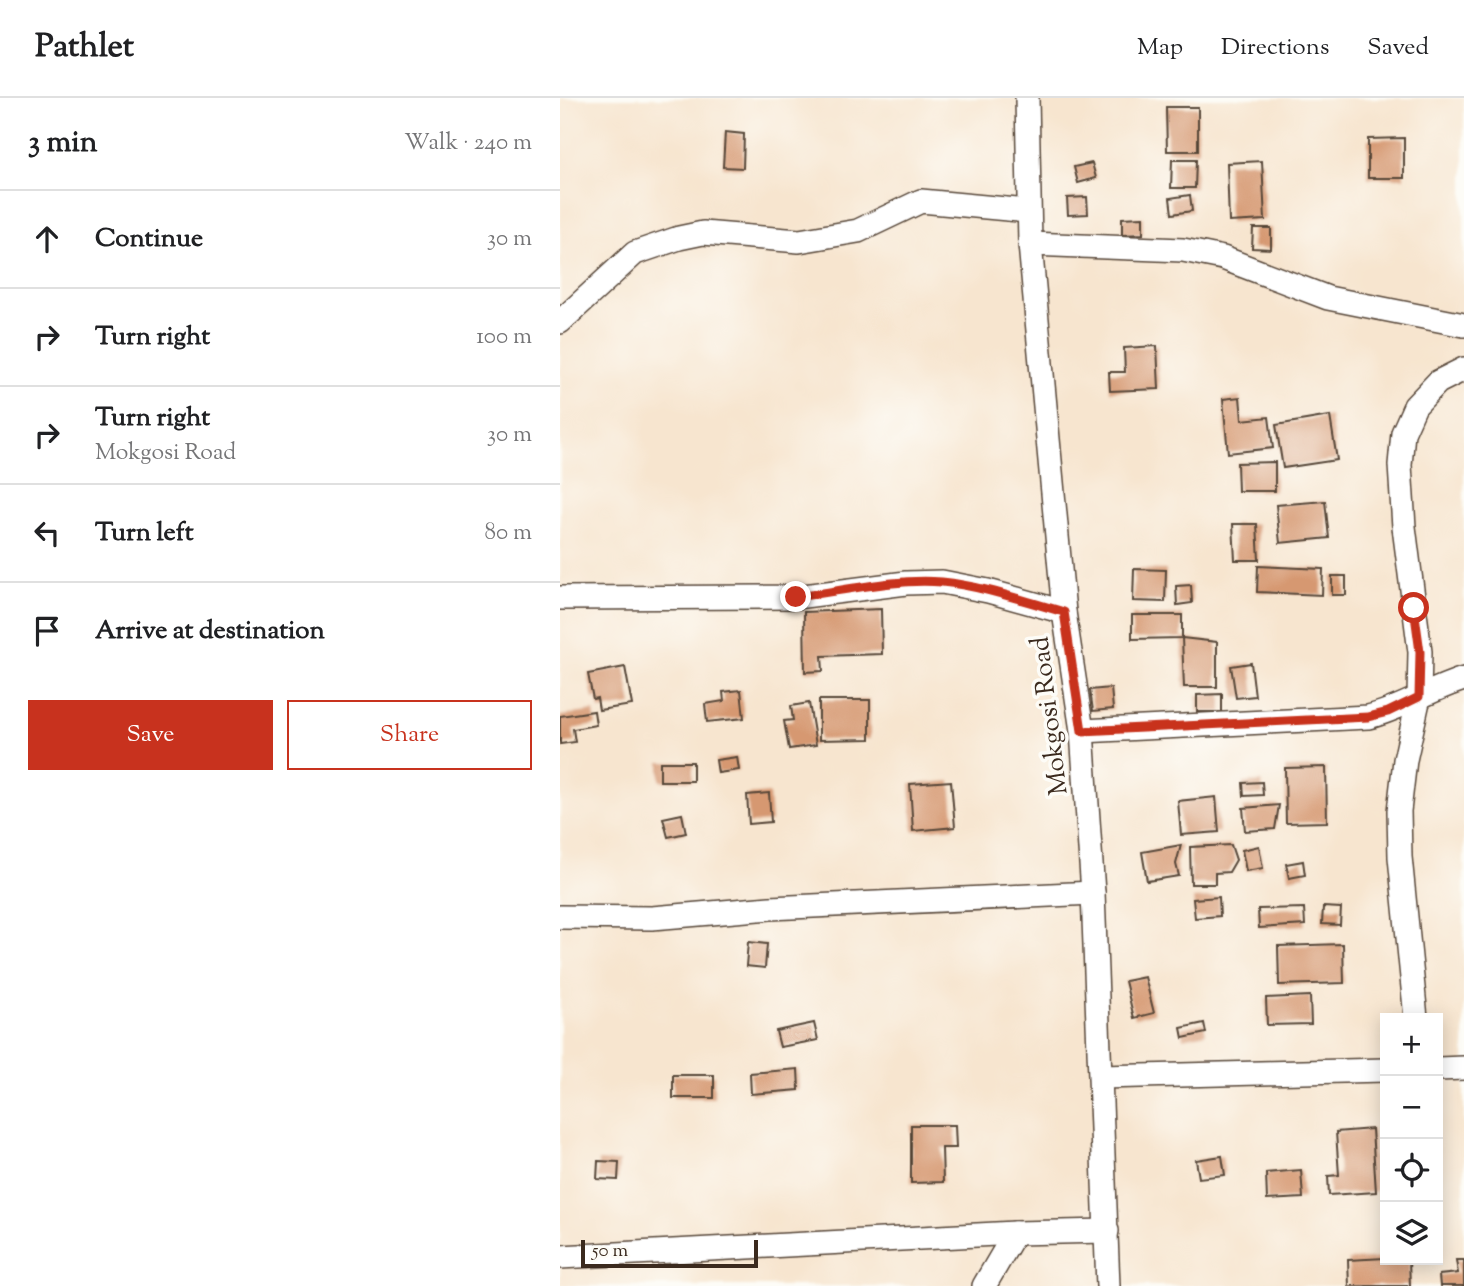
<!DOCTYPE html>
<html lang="en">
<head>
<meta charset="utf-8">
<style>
  body { margin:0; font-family:"Sorts Mill Goudy",serif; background:#f2f2f2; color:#202124 }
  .controls { position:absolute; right:21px; bottom:21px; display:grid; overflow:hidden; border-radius:0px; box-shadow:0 4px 18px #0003 }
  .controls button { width:63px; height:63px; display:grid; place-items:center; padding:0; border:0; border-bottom:2px solid #e0e0e0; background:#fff; color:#202124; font:35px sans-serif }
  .scale { position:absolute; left:21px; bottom:18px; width:177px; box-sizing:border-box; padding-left:7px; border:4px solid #3b2a1e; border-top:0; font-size:19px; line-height:24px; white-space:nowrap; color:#3b2a1e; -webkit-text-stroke:5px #fdfcf7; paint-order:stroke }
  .stop { position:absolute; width:21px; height:21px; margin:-16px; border:5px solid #c8321e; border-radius:50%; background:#fff }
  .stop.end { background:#c8321e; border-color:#fff; box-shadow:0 2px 7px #0008 }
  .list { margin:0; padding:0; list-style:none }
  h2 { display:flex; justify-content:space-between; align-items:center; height:91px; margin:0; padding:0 28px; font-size:30px }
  h2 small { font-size:23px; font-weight:400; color:#757577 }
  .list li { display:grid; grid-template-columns:46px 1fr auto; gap:21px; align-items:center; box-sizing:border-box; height:98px; padding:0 28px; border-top:2px solid #e0e0e0 }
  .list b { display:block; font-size:26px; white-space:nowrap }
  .list p { margin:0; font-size:23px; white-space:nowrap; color:#757577 }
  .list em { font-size:23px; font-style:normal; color:#757577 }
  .actions { display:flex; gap:14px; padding:21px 28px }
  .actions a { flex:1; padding:16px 0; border:2px solid #c8321e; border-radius:0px; text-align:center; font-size:24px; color:#c8321e }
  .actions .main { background:#c8321e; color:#fff }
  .icon { flex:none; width:38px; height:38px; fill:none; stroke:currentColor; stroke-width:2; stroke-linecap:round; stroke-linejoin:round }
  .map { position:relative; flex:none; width:904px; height:1188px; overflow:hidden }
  header { display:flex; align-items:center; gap:42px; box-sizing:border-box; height:98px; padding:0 35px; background:#fff; border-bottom:2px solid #e0e0e0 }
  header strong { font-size:33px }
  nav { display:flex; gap:38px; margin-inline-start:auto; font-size:24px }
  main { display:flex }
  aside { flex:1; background:#fff }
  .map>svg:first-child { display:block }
  .building { fill:#d69871 }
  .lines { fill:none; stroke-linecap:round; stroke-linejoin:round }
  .street-casing { stroke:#574639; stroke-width:26 }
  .street { stroke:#fff; stroke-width:23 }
  .route { stroke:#c8321e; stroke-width:9 }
  .labels { text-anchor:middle; stroke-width:7; stroke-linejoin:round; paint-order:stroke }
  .street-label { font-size:26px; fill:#3b2a1e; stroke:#fdfcf7 }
</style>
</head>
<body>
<header>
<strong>Pathlet</strong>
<nav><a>Map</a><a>Directions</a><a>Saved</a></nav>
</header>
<main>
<aside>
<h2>3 min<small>Walk · 240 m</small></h2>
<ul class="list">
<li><svg class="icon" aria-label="ahead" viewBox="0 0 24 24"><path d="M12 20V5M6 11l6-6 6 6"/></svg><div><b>Continue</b></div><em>30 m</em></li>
<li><svg class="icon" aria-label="right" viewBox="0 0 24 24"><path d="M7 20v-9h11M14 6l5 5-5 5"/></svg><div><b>Turn right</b></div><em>100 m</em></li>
<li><svg class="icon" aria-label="right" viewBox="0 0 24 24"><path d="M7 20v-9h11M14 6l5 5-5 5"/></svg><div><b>Turn right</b><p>Mokgosi Road</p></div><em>30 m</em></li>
<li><svg class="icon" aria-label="left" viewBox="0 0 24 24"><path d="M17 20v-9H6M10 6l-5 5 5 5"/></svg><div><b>Turn left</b></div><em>80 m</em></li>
<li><svg class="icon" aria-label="arrive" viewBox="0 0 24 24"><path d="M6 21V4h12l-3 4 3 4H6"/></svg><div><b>Arrive at destination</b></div></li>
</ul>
<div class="actions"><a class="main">Save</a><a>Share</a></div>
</aside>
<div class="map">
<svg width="904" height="1188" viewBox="0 0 904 1188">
  <rect width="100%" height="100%" fill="#fdfcf7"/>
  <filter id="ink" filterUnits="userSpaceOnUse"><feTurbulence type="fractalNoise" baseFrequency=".0143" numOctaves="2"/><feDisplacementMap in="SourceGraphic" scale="14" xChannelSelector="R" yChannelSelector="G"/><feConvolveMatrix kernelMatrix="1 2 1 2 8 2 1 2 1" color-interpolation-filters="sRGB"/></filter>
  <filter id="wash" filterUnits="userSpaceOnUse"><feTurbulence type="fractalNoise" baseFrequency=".00686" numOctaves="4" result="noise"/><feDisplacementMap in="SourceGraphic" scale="28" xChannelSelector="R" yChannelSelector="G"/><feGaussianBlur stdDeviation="1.57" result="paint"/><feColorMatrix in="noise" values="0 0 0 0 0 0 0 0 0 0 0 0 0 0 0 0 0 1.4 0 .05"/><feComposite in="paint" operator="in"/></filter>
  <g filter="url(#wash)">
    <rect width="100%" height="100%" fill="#f7e5cf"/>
    <g id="blocks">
      <g class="building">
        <polygon points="606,9 638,9 638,53 607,53"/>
        <polygon points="165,34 184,36 183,70 163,69"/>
        <polygon points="844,40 844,80 808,80 808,41"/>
        <polygon points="612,62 636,62 635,90 611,90"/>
        <polygon points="702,63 705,122 669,124 667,65"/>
        <polygon points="532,65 536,80 518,85 514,69"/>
        <polygon points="630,97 632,113 612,116 610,100"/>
        <polygon points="527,99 528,116 508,117 507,100"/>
        <polygon points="583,119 583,136 562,137 562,120"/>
        <polygon points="693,130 711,130 711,151 692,150"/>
        <polygon points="597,248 599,291 550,293 549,274 565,274 564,250"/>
        <polygon points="680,299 682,322 709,319 713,350 668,355 663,301"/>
        <polygon points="770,318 777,362 723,370 716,327"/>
        <polygon points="715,364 715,393 678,393 677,365"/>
        <polygon points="765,403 769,440 720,445 716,407"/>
        <polygon points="673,426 697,426 699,462 675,462"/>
        <polygon points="698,468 763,471 762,497 697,494"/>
        <polygon points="574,471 606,472 605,504 573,503"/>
        <rect x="772" y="478" width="14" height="19"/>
        <polygon points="631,487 632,505 617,507 616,488"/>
        <polygon points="321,511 322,556 262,558 263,573 245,574 244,514"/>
        <polygon points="572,517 622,517 622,540 572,541"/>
        <polygon points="622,540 657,544 657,589 624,589"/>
        <polygon points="691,565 695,598 676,600 671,568"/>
        <polygon points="65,569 72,607 39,612 37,600 33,601 28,576"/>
        <polygon points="551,590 553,611 533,613 530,592"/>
        <polygon points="181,592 184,620 147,624 145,606 164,603 163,594"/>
        <polygon points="662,596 662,614 637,614 637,597"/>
        <polygon points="259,602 310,602 310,641 259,642"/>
        <polygon points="249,605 256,647 229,651 224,623 233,622 231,608"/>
        <polygon points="34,613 36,627 13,631 15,644 0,646 0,618"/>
        <polygon points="177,659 179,672 158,675 156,662"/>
        <rect x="100" y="664" width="33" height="19"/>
        <polygon points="766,669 767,724 726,725 725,670"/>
        <polygon points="391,683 395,729 353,733 350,686"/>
        <polygon points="702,684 703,697 684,698 683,685"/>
        <polygon points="209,695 211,724 189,726 187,697"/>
        <polygon points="656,699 659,734 621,737 618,703"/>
        <polygon points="719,707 715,731 685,733 683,710"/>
        <polygon points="122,716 126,735 108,739 103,720"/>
        <polygon points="621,747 616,766 619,778 587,783 582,754"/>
        <polygon points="671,747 676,762 669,774 655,775 655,786 631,786 630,749"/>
        <polygon points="699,748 703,770 686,773 682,752"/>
        <polygon points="743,763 745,777 729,780 726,766"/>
        <polygon points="659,799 660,818 635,820 633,801"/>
        <polygon points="763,809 781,810 780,827 762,826"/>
        <polygon points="744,810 745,827 699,830 698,811"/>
        <polygon points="188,844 207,846 205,870 186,868"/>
        <polygon points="783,846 784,885 719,887 718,848"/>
        <polygon points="585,879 594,915 574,920 565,883"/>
        <polygon points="750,898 751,926 707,927 706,900"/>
        <polygon points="254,925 258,942 220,949 216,933"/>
        <polygon points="644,925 646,935 623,940 621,930"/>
        <polygon points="238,971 239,992 191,996 190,975"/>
        <rect x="113" y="977" width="41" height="23"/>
        <polygon points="351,1027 395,1027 396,1050 382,1050 383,1084 351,1085"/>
        <polygon points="812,1031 816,1094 769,1097 768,1078 779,1077 776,1034"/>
        <polygon points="662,1058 665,1077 639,1080 636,1062"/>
        <polygon points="38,1063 59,1064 58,1082 37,1081"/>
        <polygon points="741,1072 743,1100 707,1102 706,1075"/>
        <polygon points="825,1160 825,1162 849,1162 850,1188 789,1188 788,1162"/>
        <polygon points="896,1162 904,1162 904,1188 880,1188 879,1177 898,1175"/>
      </g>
    </g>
  </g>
  <g filter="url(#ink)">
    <use href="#blocks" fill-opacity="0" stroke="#574639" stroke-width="2"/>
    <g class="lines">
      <defs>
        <g id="street">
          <polyline points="467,0 470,146 504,514 522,633 533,795 548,1188"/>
          <polyline points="470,146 623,152 663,160 768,200 904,227"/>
          <polyline points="0,224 75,155 119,140 143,135 239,143 298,133 361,103 468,113"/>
          <polyline points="0,500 236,499 346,485 382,484 428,493 504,514"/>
          <path d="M522,633L808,619C842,611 870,591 904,581"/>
          <polyline points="0,819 92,820 210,810 533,795"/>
          <polyline points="856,920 840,759 839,713 845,662 859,599 860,554 844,429 840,367 843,335 855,308 878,284 904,271"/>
          <polyline points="878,971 904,970"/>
          <polyline points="541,979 825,972"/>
          <polyline points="0,1159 455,1135 547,1133"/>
          <polyline points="424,1188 455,1135"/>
        </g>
      </defs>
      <use href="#street" class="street-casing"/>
      <use href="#street" class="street"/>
    </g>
  </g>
  <g class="lines" filter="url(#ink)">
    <path class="route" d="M236,499C283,493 335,480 382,484C423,488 464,503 504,514L522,633L808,619L828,614L859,599L860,554L854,510"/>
  </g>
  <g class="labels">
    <g class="street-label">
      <text transform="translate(488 618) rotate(-97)" y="9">Mokgosi Road</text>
    </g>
  </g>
</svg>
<div class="controls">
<button>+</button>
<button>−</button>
<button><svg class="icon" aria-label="locate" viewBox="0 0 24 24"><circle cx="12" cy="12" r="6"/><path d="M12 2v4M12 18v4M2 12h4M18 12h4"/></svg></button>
<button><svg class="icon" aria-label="layers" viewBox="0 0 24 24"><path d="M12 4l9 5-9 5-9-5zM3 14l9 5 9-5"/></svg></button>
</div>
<div class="scale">50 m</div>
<div class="stop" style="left:854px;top:510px"></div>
<div class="stop end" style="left:236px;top:499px"></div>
</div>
</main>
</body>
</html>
